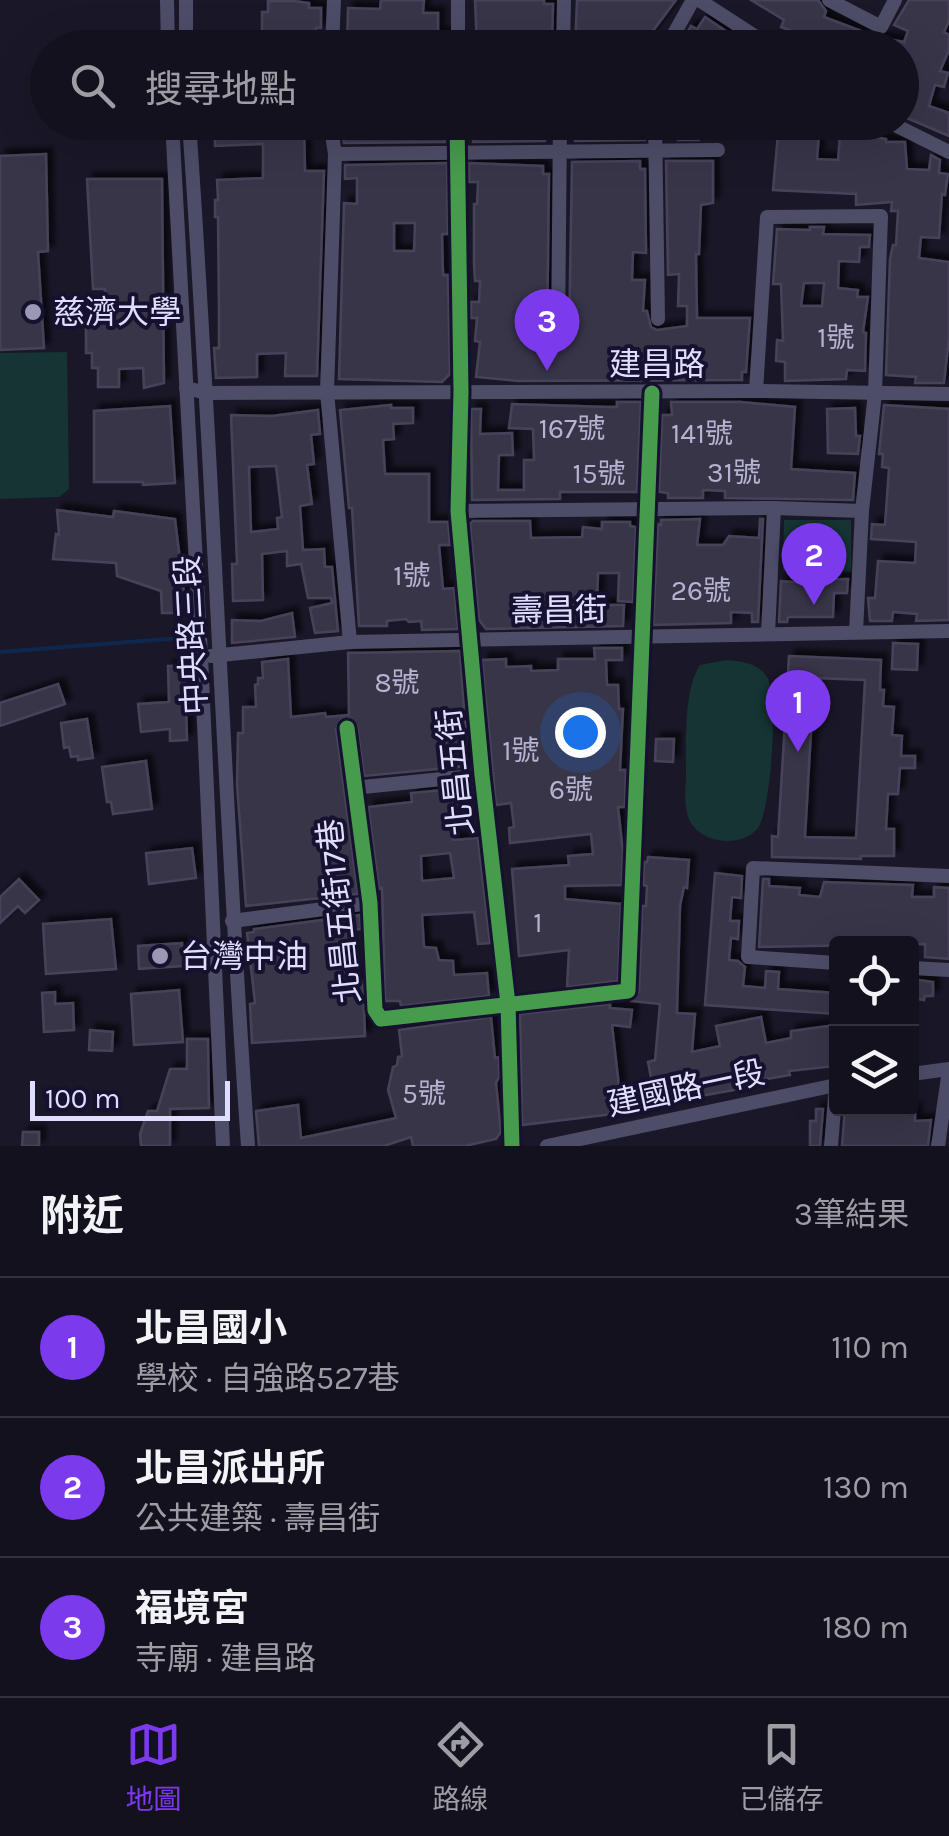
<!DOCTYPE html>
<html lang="zh-TW">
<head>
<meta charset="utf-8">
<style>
  body { margin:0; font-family:Karla,"Noto Sans TC",sans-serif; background:#211f2b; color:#f1f3f6 }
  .controls { position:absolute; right:30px; bottom:30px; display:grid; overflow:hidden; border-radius:10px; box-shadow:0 10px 40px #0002 }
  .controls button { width:90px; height:90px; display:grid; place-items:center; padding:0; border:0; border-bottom:2px solid #33313c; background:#14111e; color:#f1f3f6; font:50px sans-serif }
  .scale { position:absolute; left:30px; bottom:25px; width:200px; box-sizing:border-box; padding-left:10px; border:5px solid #e0deff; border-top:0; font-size:28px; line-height:35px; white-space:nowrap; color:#e0deff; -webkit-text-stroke:8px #15112e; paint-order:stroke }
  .you { position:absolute; left:580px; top:732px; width:35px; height:35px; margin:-25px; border:8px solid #fff; border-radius:50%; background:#1a73e8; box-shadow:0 0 0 15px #1a73e833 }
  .badge { display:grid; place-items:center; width:65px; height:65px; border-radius:50%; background:#7c3aed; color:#fff; font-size:32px; font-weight:700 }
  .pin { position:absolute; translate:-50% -82px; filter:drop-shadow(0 2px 5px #0008) }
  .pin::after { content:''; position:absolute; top:52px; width:35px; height:30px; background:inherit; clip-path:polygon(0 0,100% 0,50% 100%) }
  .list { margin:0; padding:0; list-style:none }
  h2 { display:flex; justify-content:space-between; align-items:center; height:130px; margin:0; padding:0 40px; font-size:42px }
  h2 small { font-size:32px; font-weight:400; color:#9d9da4 }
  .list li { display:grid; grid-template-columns:65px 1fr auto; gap:30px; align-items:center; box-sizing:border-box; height:140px; padding:0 40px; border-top:2px solid #33313c }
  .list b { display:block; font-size:38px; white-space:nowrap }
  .list p { margin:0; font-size:32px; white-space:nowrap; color:#9d9da4 }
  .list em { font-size:32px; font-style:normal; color:#9d9da4 }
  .icon { flex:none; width:55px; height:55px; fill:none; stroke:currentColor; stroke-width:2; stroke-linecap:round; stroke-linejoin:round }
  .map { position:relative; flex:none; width:949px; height:1146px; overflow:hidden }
  .search { position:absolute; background:#14111e; box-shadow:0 10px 40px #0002; left:30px; right:30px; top:30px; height:110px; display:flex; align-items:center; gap:25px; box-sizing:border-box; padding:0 35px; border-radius:55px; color:#9d9da4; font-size:38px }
  .sheet { height:550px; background:#14111e }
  nav { display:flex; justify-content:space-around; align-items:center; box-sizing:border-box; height:140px; border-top:2px solid #33313c; background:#14111e; font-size:28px; color:#9d9da4 }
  nav a { display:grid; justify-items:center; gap:5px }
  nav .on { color:#7c3aed }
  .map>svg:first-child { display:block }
  .green { fill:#153433 }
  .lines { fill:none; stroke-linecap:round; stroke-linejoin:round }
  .stream { stroke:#0d274e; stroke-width:4 }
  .building { fill:#393649; stroke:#47435a; stroke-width:2.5; fill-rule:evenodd; filter:url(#shadow) }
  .minor { stroke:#4d4d68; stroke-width:14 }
  .cycleway-casing { stroke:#15112e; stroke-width:21 }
  .cycleway { stroke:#469c4c; stroke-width:15 }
  .poi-dot { fill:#9b98b4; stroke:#15112e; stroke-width:4 }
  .labels { text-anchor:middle; stroke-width:8; stroke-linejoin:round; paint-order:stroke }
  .number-label { font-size:28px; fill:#b6b4d2 }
  .poi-label { font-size:32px; fill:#e0deff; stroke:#15112e; text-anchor:start }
  .street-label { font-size:32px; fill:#e0deff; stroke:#15112e }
</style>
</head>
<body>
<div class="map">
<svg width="949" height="1146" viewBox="0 0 949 1146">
  <defs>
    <filter id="shadow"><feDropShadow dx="6" dy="-6" stdDeviation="2.5" flood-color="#0009"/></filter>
  </defs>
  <rect width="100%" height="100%" fill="#1a1728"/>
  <g class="green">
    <polygon points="67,352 69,489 59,497 0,499 0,353"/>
    <polygon points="784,520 851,520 851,572 783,571"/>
    <path d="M726,660C741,661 758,663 767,677C779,695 771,810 758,828C742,848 704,844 691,823C684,811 685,792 686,778C686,747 683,690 700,665Z"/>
  </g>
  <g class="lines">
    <polyline class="stream" points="0,652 180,638"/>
  </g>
  <g class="building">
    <polygon points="381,0 424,0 423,13 438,13 438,33 447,33 447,48 362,45 361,48 347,48 348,8 380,9"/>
    <polygon points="475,0 544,0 544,4 553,4 552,46 477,48"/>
    <polygon points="577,0 676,0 641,47 617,41 616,47 575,48"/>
    <polygon points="751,0 818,0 826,11 824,17 877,37 904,42 908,31 894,25 909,0 949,0 949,21 944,32 949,35 949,50 940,71 948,73 944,87 935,85 929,106 949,113 949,136 902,116 908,81 902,80 902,48 826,48 827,45 781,27 784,20"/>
    <polygon points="268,1 294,1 309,3 309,8 321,8 321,28 316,28 315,33 306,33 306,38 262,38 262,12 268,12"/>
    <polygon points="705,17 723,29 753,48 678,48 691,26 697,29"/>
    <polygon points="215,122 304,122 305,171 324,171 317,376 285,376 286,353 257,354 257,377 216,378 214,348 219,348 219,314 218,217 215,217 215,200 218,200 217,180 263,178 263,144 215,146"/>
    <polygon points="341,122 440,122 445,142 344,143"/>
    <polygon points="474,122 543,122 545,141 473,142"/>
    <polygon points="575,122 644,122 645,140 575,141"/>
    <polygon points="666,122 699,125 699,140 678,140 678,134 666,134"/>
    <polygon points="779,122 820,122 817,159 838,160 841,122 865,122 864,135 886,139 886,142 905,142 907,169 929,170 931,155 940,160 939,173 948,174 945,195 942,194 939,238 921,237 919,258 949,262 949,338 944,383 915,383 916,377 886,375 890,259 893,245 896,245 898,211 891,211 892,202 856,205 856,194 773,190"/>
    <polygon points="46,154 48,251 38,252 44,348 0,350 0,156"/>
    <polygon points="640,161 640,169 645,169 646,253 633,252 632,280 645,280 643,311 647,311 651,327 657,330 687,326 687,306 678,306 679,274 668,275 666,161 713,161 713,203 701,205 699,254 696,254 697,318 750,318 746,372 742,372 742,380 518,381 476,377 480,342 475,341 477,318 471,318 471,302 479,302 480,281 475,281 474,264 474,204 477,204 478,182 469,182 469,163 543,166 543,174 549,174 547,336 552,345 559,346 567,342 569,336 572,162"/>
    <path d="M447,163L448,234H442L443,275H448L450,374L442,382L339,379L344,203L357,204V178L345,179V165ZM394,223H415L414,251H394Z"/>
    <polygon points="87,179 162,179 164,383 144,388 143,368 119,369 119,387 98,387 98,368 92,368 92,353 86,353 86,325 79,324 80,315 105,314 105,289 93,289"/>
    <path d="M810,227H824L823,234L870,235L869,247H860L859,262L839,261L838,288L858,290L857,297H868L863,332L866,333L865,371L847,370L846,379L785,381V362L776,361L777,340L783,341L781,284H773L777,229L810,230ZM804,283H824L822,306H801Z"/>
    <polygon points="617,402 641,402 637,492 560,492 560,499 472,500 471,409 481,409 480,434 512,433 513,455 499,455 498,490 524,490 524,460 534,460 533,429 509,428 512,404 608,407 617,407"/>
    <polygon points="671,402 741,402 795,407 791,469 855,473 853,500 725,498 725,491 703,490 703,498 668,498 668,493 659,492 662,415 672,415"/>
    <polygon points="391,405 391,408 413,408 413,423 393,424 394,439 383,440 385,474 429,474 429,522 448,522 450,545 439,545 443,589 454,588 458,629 422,630 421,621 409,622 406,619 387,621 387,626 359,626 352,508 349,508 340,410"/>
    <polygon points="884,405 949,409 949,620 916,621 917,614 893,612 892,621 870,621 868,598 875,598 878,561 915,563 916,542 871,539 872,524 885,525 889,468 882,467 883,454 879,454"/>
    <polygon points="170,406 175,483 143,485 143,482 94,482 94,411"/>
    <polygon points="855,408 856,436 860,436 858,454 828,453 827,409"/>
    <path d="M318,410L320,434L311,435L314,464L307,465L312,504L300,506L303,550L324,549L325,567H332L338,631L315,633L310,608L332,603L331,598H308L301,564L287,566V551L262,554L263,600L233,601L232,564H237L231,415L272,416ZM276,466L282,517L277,518L278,529L251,532L249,467Z"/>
    <polygon points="57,510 113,517 114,511 175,519 184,592 182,603 178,603 178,613 162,613 161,591 117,576 116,563 53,559 56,534 59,535"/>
    <polygon points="700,519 697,545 723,545 729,536 759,538 760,519 763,519 758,622 752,622 752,613 731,612 731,623 653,625 658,524 661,525 661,520"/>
    <polygon points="473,521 530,521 531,538 582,537 583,527 602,529 602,522 630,522 630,526 636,527 633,602 618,601 619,573 598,573 597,605 624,605 623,626 486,629 479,620 470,524"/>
    <polygon points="848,579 847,593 834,593 833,617 788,617 787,622 779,622 781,581 806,583 806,580"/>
    <polygon points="292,613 295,637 232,643 232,620 261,621"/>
    <polygon points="893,643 918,644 917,670 892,669"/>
    <polygon points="594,648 622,648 622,660 606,660 607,685 618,685 619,709 623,709 620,770 626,770 625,807 618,807 623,852 622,885 565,886 565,899 621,904 618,981 567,987 569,950 519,956 512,869 569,865 568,856 593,854 591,834 510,843 509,828 514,827 511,803 496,805 482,660 506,659 506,667 531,666 531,671 558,670 558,659 595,659"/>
    <polygon points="460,651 468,766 364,776 357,726 350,718 341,719 336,729 358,894 246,906 237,785 238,733 243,733 243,707 256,707 255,685 258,684 258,678 263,678 262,662 288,659 291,717 325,713 326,717 349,715 348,653"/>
    <path d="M789,656L881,660L880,690H884L883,706L894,707L892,735L902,736L901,756H915V768H900L898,794H888L886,829H894V856H861V859L772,857V836L778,837ZM814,678L865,680L856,838L805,837Z"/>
    <polygon points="168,666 185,666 187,740 170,741 170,729 141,732 138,704 169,702"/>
    <polygon points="58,684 65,704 0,726 0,703"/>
    <polygon points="87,719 93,758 78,760 78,756 71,757 69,747 64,748 61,723"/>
    <polygon points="656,739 674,739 673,762 655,761"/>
    <polygon points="146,761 152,809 113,814 111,802 107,802 102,767"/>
    <path d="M473,787L474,798L460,799V811L452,812L453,840L478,838L490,943L478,944L474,912L422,915L424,947L436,948L439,960L453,961L454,975L487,973L489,996L401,1006L400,1001H385L382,888L379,889L368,807L412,802L411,793ZM450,853L454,878L422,881L421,856Z"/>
    <polygon points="192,848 196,878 149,884 146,853"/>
    <polygon points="648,857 689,860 687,888 684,887 680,906 677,1013 695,1014 692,1052 720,1046 716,1026 761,1017 766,1043 791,1038 791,1031 836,1025 836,1066 789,1071 790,1075 744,1083 745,1088 656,1104 648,1062 655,1060 660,1004 632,1001 639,991 642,906 646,906 647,886 643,885 644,862 647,862"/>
    <polygon points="715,873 742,876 741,898 732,897 730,921 739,921 738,939 731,938 729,960 738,961 745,967 743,986 765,988 766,971 779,972 778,989 836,993 836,1014 705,1005"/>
    <polygon points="19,879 39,900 25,913 18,906 0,923 0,897"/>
    <polygon points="763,879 769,879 769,886 800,888 799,895 820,897 824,882 913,885 912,897 934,897 934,887 949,888 949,959 925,957 925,944 759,947"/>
    <polygon points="360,915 361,929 347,930 353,982 363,981 365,1036 252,1043 250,1004 255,1003 247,933 254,932 254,929"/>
    <polygon points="111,919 116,969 46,974 43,924"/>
    <polygon points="182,943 183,966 139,969 138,946"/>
    <polygon points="912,979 933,982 933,996 925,996 924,1000 912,998"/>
    <polygon points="179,990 183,1042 134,1045 131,994"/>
    <polygon points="55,992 55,1004 73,1003 74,1030 44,1032 42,993"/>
    <polygon points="610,1004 610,1008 632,1010 630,1027 612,1025 622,1113 522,1125 520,1014"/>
    <polygon points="491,1017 495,1058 499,1057 499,1077 496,1083 501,1132 496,1139 465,1146 413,1146 411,1137 384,1146 259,1146 256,1111 298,1105 301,1138 396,1118 388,1090 393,1067 397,1065 398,1057 402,1056 399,1030"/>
    <polygon points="90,1030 113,1032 112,1051 89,1050"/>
    <polygon points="187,1039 208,1039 209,1108 170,1109 170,1146 141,1146 140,1134 148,1111 157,1111 170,1069 187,1069"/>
    <polygon points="845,1108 915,1108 915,1121 931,1120 928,1146 842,1146"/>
    <polygon points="816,1109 823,1109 820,1146 810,1146 810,1121 816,1121"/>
    <polygon points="23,1132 39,1132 39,1146 22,1146"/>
  </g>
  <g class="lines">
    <g class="minor">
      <polyline points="167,0 168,48"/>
      <polyline points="186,0 186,48"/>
      <polyline points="699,0 773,48"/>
      <polyline points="829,0 881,27 895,0"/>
      <polyline points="332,48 334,0"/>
      <polyline points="458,48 458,0"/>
      <polyline points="563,48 564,0"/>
      <polyline points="666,48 693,0"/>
      <polyline points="172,122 201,656 223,1146"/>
      <path d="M189,122C213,463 224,805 248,1146"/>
      <polyline points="330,122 335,154 327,392 350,642"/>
      <polyline points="457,122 461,392 458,511 482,775 508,1004 512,1146"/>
      <polyline points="655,122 658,319"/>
      <polyline points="889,122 949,152"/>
      <polyline points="335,154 718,150"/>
      <polyline points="558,336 560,122"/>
      <polyline points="186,388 207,393 756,391 949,394"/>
      <polyline points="756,391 767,217 881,216 875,393 862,511 856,632"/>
      <polyline points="458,511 774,508 862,511"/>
      <polyline points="768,634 774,508"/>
      <polyline points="211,656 350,642 949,631"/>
      <polyline points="347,728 370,903 375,1010 381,1019 628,991 652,393"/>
      <polyline points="353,788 482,775"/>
      <polyline points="232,921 370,903"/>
      <polyline points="836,963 748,957 753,868 949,876"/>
      <polyline points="912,968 949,970"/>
      <polyline points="912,1074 949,1069"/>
      <polyline points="547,1146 836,1085"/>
      <polyline points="831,1146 836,1085"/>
      <polyline points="938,1146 949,1070"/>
    </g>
    <defs>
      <g id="cycleway">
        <polyline points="457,122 461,392 458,511 482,775 508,1004 512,1146"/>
        <polyline points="347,728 370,903 375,1010 381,1019 628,991 652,393"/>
      </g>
    </defs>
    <use href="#cycleway" class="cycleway-casing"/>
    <use href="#cycleway" class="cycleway"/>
  </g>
  <g class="poi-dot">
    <circle cx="33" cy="312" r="10"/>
    <circle cx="160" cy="956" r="10"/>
  </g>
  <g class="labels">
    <g class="number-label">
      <text x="836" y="347">1號</text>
      <text x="572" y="438">167號</text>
      <text x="702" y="443">141號</text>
      <text x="734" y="482">31號</text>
      <text x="599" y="483">15號</text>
      <text x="412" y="585">1號</text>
      <text x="701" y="600">26號</text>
      <text x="397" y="692">8號</text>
      <text x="521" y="760">1號</text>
      <text x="571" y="799">6號</text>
      <text x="538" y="932">1</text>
      <text x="424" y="1103">5號</text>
    </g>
    <g class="poi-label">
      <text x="53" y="323">慈濟大學</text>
      <text x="180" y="967">台灣中油</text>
    </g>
    <g class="street-label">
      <text x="657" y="375">建昌路</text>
      <text transform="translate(559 610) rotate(-1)" y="11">壽昌街</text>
      <text transform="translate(191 635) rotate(-93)" y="11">中央路三段</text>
      <text transform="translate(455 772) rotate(-96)" y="11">北昌五街</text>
      <text transform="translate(339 911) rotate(-96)" y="11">北昌五街17巷</text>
      <text transform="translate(686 1088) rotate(-12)" y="11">建國路一段</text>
    </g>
  </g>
</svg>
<div class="controls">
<button><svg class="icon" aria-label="locate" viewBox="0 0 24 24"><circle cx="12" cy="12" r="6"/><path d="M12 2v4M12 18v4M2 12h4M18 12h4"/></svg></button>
<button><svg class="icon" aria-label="layers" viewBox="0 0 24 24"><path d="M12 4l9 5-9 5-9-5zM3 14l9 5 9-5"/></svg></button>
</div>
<div class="scale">100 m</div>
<div class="you"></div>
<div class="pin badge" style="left:798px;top:752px">1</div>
<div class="pin badge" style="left:814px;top:605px">2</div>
<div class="pin badge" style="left:547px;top:371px">3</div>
<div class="search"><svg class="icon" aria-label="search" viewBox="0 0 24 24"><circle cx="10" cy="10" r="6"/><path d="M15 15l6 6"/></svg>搜尋地點</div>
</div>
<section class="sheet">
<h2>附近<small>3筆結果</small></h2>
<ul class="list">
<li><span class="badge">1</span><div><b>北昌國小</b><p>學校 · 自強路527巷</p></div><em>110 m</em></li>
<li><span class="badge">2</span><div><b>北昌派出所</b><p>公共建築 · 壽昌街</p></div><em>130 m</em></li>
<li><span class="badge">3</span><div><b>福境宮</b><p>寺廟 · 建昌路</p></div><em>180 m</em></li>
</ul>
</section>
<nav>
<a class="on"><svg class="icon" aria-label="map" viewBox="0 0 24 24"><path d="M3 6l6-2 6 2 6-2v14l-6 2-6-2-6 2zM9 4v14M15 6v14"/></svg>地圖</a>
<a><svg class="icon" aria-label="directions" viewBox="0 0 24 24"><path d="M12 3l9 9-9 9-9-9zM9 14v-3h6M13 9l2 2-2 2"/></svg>路線</a>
<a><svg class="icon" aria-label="saved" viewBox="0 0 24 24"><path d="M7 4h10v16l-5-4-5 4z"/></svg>已儲存</a>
</nav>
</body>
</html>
